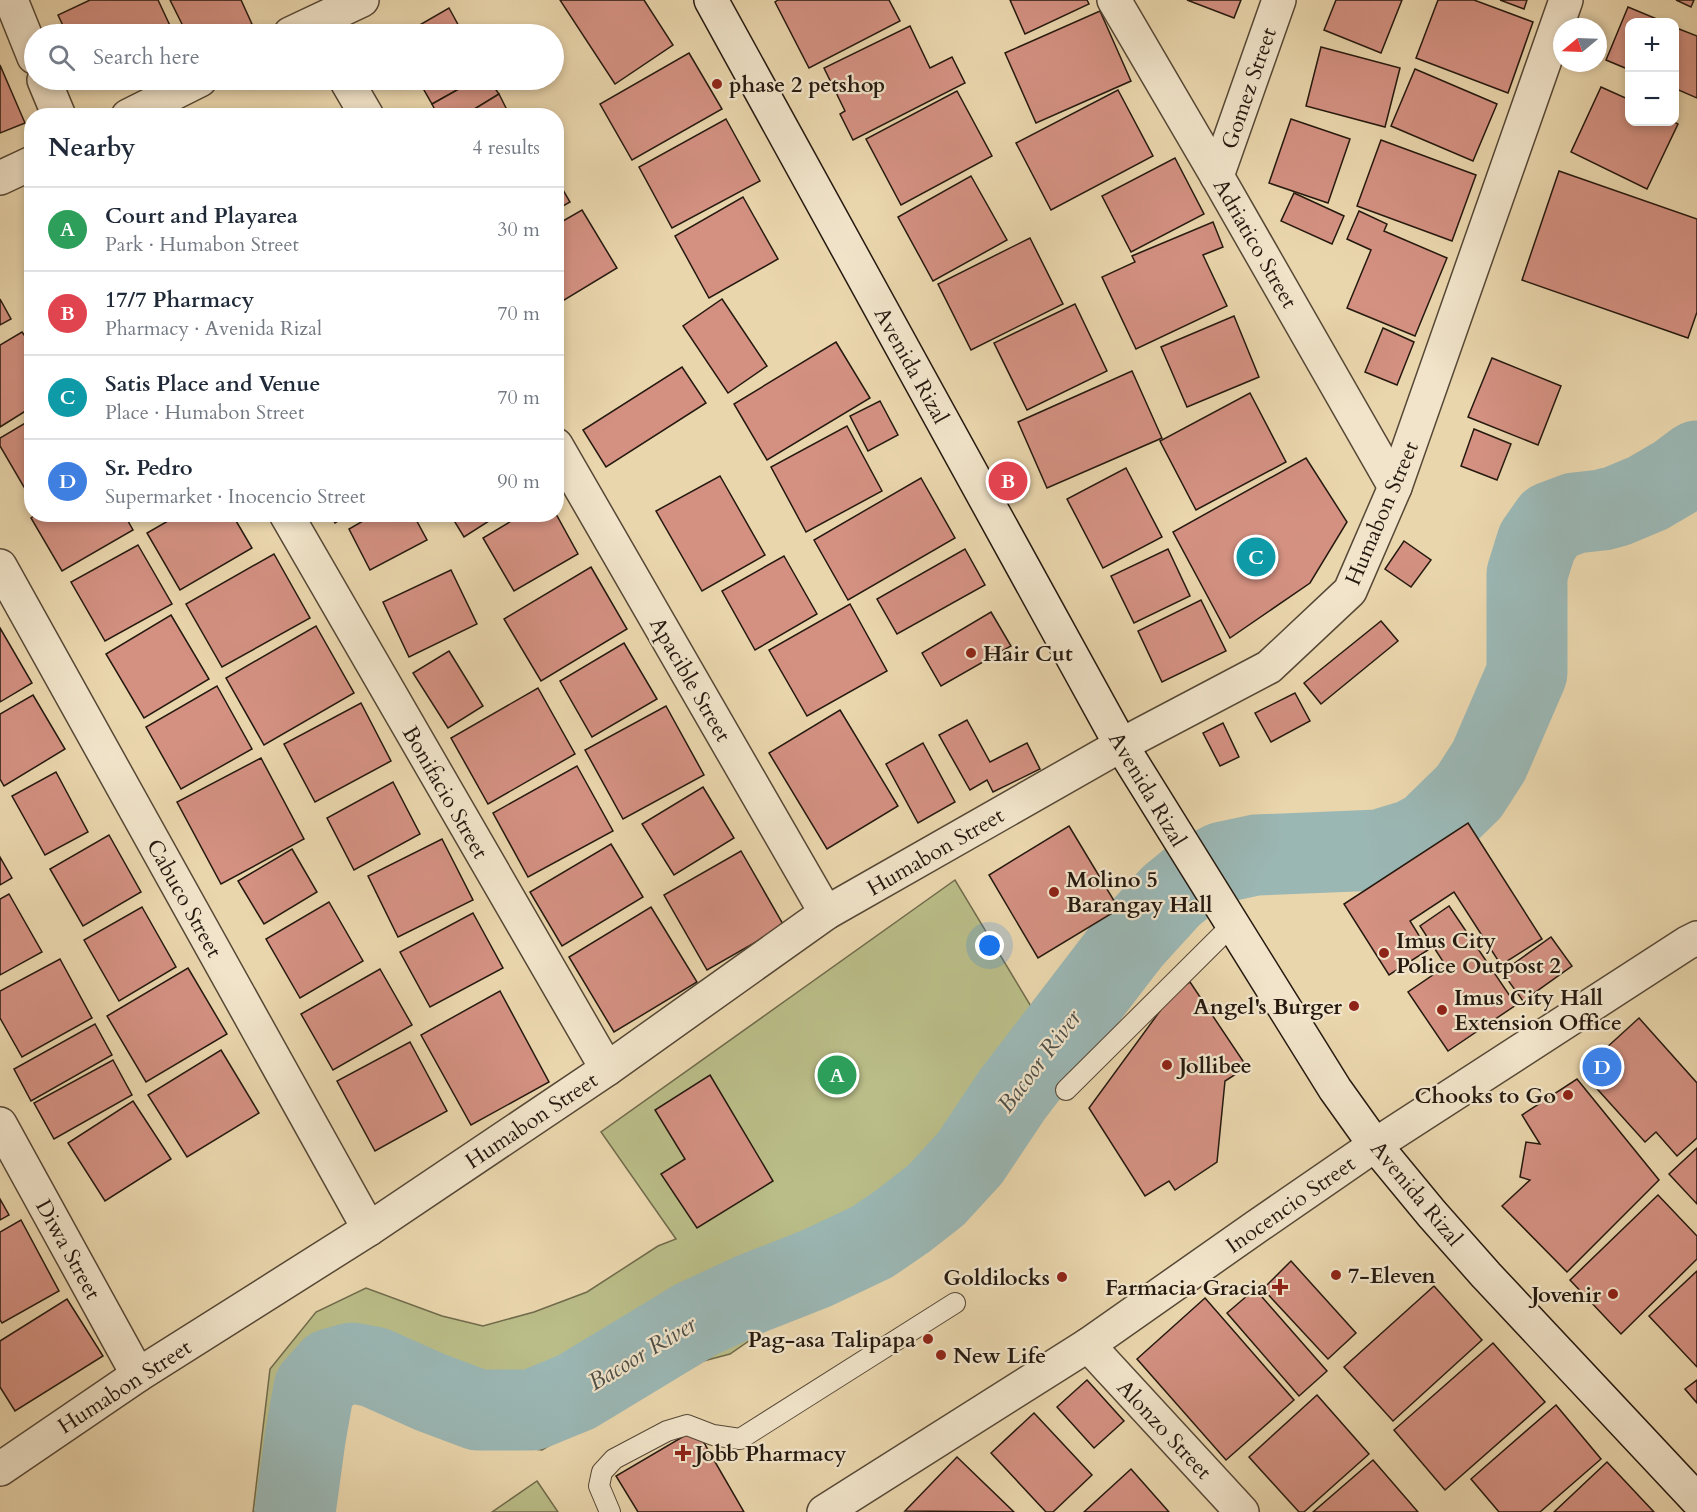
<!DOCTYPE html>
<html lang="en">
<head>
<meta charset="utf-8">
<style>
  body { margin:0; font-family:Cardo,serif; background:#f6f6f7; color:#1f2937 }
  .controls { position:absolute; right:18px; top:18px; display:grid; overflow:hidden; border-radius:12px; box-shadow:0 3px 9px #0003 }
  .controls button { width:54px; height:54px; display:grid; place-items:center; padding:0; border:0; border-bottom:2px solid #e0e1e3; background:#fff; color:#1f2937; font:30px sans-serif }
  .compass { position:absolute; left:1553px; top:18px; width:54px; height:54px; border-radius:50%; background:#fff; box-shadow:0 3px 9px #0003; rotate:251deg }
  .you { position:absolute; left:990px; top:946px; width:21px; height:21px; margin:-15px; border:4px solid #fff; border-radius:50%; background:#1a73e8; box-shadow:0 0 0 9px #1a73e833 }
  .badge { display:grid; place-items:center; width:39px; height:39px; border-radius:50%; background:#8f2418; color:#fff; font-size:20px; font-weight:700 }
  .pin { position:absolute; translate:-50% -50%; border:3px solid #fff; box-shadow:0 2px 6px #0006 }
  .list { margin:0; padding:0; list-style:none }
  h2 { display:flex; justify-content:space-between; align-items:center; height:78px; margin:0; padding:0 24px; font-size:26px }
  h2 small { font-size:20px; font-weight:400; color:#747a83 }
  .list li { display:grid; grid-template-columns:39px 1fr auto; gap:18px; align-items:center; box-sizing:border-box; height:84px; padding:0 24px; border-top:2px solid #e0e1e3 }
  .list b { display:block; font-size:22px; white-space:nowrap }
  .list p { margin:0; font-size:20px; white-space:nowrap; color:#747a83 }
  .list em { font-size:20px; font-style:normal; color:#747a83 }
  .icon { flex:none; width:33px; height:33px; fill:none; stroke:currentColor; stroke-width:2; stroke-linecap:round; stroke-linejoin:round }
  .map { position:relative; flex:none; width:1697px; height:1512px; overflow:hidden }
  .search { position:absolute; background:#fff; box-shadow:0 3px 9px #0003; left:24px; top:24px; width:540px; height:66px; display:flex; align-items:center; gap:15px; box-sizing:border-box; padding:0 21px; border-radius:33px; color:#747a83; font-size:22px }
  .panel { position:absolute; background:#fff; box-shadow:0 3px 9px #0003; left:24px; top:108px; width:540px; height:414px; border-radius:24px }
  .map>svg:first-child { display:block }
  .green { fill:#babd88; stroke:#706b4c; stroke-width:1.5 }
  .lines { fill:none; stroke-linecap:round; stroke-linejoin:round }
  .river { stroke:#9bb7b4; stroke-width:81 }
  .building { fill:#d49182; stroke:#25190f; stroke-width:1.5 }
  .service-casing { stroke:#564836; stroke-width:22 }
  .minor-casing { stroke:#564836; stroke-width:36 }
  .tertiary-casing { stroke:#564836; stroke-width:36 }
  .secondary-casing { stroke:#25190f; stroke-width:36 }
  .service { stroke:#f1e4ca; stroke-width:20 }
  .minor { stroke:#f1e4ca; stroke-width:33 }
  .tertiary { stroke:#f1e4ca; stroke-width:33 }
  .secondary { stroke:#f1e4ca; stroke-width:33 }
  .poi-dot { fill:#8f2418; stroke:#f1e4ca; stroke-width:2 }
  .labels { text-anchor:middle; stroke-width:4.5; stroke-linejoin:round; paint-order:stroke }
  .poi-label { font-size:22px; font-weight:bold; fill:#25190f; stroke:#f1e4ca; text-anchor:start }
  .street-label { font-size:22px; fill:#25190f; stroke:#f1e4ca }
  .water-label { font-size:24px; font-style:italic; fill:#4e5049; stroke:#f1e4ca }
</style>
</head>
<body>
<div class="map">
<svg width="1697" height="1512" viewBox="0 0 1697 1512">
  <rect width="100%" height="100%" fill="#ead6ad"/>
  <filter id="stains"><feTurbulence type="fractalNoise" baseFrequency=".00333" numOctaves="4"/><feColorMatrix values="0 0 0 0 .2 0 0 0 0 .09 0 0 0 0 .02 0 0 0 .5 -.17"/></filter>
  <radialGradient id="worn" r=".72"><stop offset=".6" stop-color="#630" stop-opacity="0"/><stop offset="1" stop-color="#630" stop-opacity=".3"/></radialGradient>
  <g class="green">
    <polygon points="1164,874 1185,903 1048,1081 987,1170 950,1216 893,1257 828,1286 730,1354 677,1368 542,1450 507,1446 402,1392 369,1381 333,1407 320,1479 312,1512 253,1512 270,1369 316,1312 366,1288 442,1316 483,1326 534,1312 587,1292 658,1246 676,1239 601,1132 955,880 1038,1018 967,1112 987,1091 1075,974 1117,920"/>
    <polygon points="537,1481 558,1512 492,1512"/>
  </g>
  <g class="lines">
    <polyline class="river" points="295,1512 305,1439 314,1388 331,1369 352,1363 374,1367 430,1392 478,1410 532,1410 576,1392 695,1320 751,1294 817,1268 872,1242 904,1220 936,1195 970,1158 1012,1095 1130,941 1171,896 1193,878 1223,862 1256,855 1379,850 1412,840 1429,831 1469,792 1489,761 1527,673 1527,574 1537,542 1551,522 1575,513 1602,510 1617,506 1648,493 1677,476 1697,461"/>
  </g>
  <g class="building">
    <polygon points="90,0 158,0 173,32 167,34 67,34 58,15"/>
    <polygon points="170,0 241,0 252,24 229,34 187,34"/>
    <polygon points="560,0 644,0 673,45 615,84"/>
    <polygon points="778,0 889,0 900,21 809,68 775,2"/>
    <polygon points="1010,0 1087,0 1089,4 1025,34"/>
    <polygon points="1187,0 1241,0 1234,18"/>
    <polygon points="1336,0 1402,0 1381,53 1324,30"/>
    <polygon points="1438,0 1474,0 1533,22 1508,93 1416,58"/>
    <polygon points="1500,0 1527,0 1524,9"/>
    <polygon points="1676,0 1694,0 1691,7"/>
    <polygon points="1628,7 1664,22 1630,22 1630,70 1606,60"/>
    <polygon points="449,8 461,30 454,34 404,34"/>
    <polygon points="1100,11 1131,81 1036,123 1005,53"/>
    <polygon points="910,26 930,68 952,57 965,83 853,140 840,114 845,111 824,68"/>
    <polygon points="1674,27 1697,36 1697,98 1674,88"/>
    <polygon points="1321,47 1400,68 1385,127 1306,106"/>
    <polygon points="689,53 722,109 632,160 600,104"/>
    <polygon points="0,65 25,123 0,133"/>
    <polygon points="1415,69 1497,104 1473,161 1391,126"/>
    <polygon points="426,80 475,80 432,104 420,83"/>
    <polygon points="475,80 489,80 499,94 463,116 438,116 432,104"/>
    <polygon points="1601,87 1630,100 1630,122 1674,122 1678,124 1647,189 1571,152"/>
    <polygon points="1118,90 1153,156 1051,210 1016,143"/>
    <polygon points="957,91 992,156 901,205 866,139"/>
    <polygon points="499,94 510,116 463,116"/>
    <polygon points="726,119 760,181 672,228 639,167"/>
    <polygon points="1291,119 1350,139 1328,203 1269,183"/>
    <polygon points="1381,140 1476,175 1452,241 1357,206"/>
    <polygon points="1175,158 1204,214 1131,252 1102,196"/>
    <polygon points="1559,171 1697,219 1697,312 1688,338 1522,280"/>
    <polygon points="971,176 1007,240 933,281 898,217"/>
    <polygon points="556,178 570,202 556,210"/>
    <polygon points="1294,193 1344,216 1332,244 1281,221"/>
    <polygon points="743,197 778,259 709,298 675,236"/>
    <polygon points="582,210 617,268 556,305 556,225"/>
    <polygon points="1359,211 1387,224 1384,231 1447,258 1415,336 1347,308 1371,250 1347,239"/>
    <polygon points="1213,222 1223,247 1203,255 1227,306 1136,349 1102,277 1135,262 1132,256"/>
    <polygon points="1030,238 1063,304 971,350 938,284"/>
    <polygon points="0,299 11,319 0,325"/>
    <polygon points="722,299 767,366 728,393 683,326"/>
    <polygon points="1075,304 1107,371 1027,410 994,343"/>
    <polygon points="1234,316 1259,377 1187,407 1161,347"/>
    <polygon points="1383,328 1414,342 1397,385 1365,372"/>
    <polygon points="22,332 32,346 32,407 0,427 0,345"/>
    <polygon points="836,342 870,398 767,460 734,404"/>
    <polygon points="1492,358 1561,386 1538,445 1468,417"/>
    <polygon points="682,367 706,403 606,467 583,430"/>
    <polygon points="1132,371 1162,438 1047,488 1018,422"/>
    <polygon points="1250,393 1286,462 1196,510 1160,441"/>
    <polygon points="880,401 898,435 868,451 850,416"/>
    <polygon points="32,419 32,491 28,494 0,446 0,438"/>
    <polygon points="847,426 882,491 806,532 771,467"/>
    <polygon points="1474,429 1511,444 1497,480 1461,466"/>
    <polygon points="1306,458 1347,522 1310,583 1230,638 1173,532"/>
    <polygon points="1126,468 1162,537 1103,568 1067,499"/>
    <polygon points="720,476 765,555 702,591 656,511"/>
    <polygon points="921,478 955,538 848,600 814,540"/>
    <polygon points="37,514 124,514 133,530 62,571 31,518"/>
    <polygon points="180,514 232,514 252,548 180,590 147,533"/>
    <polygon points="330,514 349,514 335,523"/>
    <polygon points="375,514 413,514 427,540 370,570 349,529"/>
    <polygon points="450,514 500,514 464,537"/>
    <polygon points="523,514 556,514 578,554 514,591 483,538"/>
    <polygon points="1404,541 1431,560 1411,587 1385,569"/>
    <polygon points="138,545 172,604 105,641 71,582"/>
    <polygon points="965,549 985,585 897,634 877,599"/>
    <polygon points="1168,549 1190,596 1134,623 1111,576"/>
    <polygon points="274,554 310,618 222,667 186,604"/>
    <polygon points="784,556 817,614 755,650 722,591"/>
    <polygon points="591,567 627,629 541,681 504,619"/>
    <polygon points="451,570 477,624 409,657 383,602"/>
    <polygon points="1201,600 1226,651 1162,682 1138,631"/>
    <polygon points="850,604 887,671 807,716 769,650"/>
    <polygon points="991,612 1011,646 941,686 922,653"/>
    <polygon points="171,615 209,679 144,718 106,654"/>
    <polygon points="1381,621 1398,641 1321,704 1304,683"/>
    <polygon points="316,626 354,693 264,745 226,678"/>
    <polygon points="0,628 32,683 0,702"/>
    <polygon points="624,643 657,699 592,737 560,681"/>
    <polygon points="449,651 483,706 448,728 413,673"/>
    <polygon points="217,686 252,749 181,789 146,727"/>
    <polygon points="538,688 575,754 488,804 451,738"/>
    <polygon points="1295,693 1310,721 1271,742 1255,713"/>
    <polygon points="33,695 65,749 4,786 0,779 0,714"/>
    <polygon points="361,703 391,761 315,802 284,744"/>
    <polygon points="666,706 704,775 623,819 585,750"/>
    <polygon points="840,710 898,806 827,849 769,753"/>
    <polygon points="967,720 990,762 1027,743 1040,769 993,792 987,780 970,790 939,735"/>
    <polygon points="1223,723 1239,757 1220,766 1203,733"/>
    <polygon points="923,743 955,802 918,823 886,764"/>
    <polygon points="261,758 304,839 221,884 177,802"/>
    <polygon points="577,766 613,831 528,877 493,813"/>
    <polygon points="56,772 88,832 45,855 12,796"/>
    <polygon points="393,782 420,834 354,870 327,818"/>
    <polygon points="703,787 734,838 674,875 642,824"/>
    <polygon points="1468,823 1542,939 1501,965 1454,892 1410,921 1428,950 1389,975 1344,904"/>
    <polygon points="1069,826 1119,909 1038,958 989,875"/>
    <polygon points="109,835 141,892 83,926 50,869"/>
    <polygon points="442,839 473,900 398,937 368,876"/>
    <polygon points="611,844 643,897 562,946 530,892"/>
    <polygon points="292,849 317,892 264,924 238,881"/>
    <polygon points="741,851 784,926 707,970 664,895"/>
    <polygon points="0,857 12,878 0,885"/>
    <polygon points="9,894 42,952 0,975 0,899"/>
    <polygon points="329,902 363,961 300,998 266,939"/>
    <polygon points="1449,906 1516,1005 1448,1051 1408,992 1446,966 1420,926"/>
    <polygon points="142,907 176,967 119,1001 84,940"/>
    <polygon points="651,907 697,982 614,1032 569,957"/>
    <polygon points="473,913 503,968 430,1007 400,952"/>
    <polygon points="1551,937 1572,966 1523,1001 1502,972"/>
    <polygon points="60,959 92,1018 22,1057 0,1018 0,991"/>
    <polygon points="188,968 227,1034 146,1082 107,1016"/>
    <polygon points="380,969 412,1025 333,1070 301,1014"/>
    <polygon points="1190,982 1247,1067 1225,1081 1217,1162 1175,1190 1169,1181 1145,1196 1089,1108 1160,1011 1155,1004"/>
    <polygon points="500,991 549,1082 471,1125 421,1035"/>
    <polygon points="1639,1018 1697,1083 1697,1138 1677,1156 1656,1132 1645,1142 1581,1071"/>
    <polygon points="95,1024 112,1055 31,1101 14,1069"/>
    <polygon points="410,1042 447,1111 375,1151 337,1081"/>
    <polygon points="221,1050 259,1113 187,1157 148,1095"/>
    <polygon points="113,1060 132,1095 54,1139 34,1103"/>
    <polygon points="710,1075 773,1181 697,1228 661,1174 685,1159 655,1110"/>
    <polygon points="1577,1079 1659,1180 1567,1272 1502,1206 1530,1180 1520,1177 1526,1142 1540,1144 1522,1115"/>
    <polygon points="133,1101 171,1159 105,1201 68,1143"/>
    <polygon points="1697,1148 1697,1204 1669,1174"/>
    <polygon points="1658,1195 1697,1236 1697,1259 1621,1334 1570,1280"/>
    <polygon points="0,1199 9,1215 0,1220"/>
    <polygon points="21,1220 59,1291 2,1323 0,1320 0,1232"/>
    <polygon points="1291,1261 1356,1333 1328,1359 1263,1289"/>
    <polygon points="1697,1271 1697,1367 1649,1316"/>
    <polygon points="1434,1286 1482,1340 1393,1421 1344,1367"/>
    <polygon points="1255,1289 1327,1371 1299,1396 1227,1313"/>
    <polygon points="1205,1298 1294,1400 1226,1460 1137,1359"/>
    <polygon points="67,1299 103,1356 15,1411 0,1387 0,1341"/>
    <polygon points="1493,1343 1545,1402 1445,1490 1394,1430"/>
    <polygon points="1087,1380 1124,1421 1094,1448 1057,1407"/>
    <polygon points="1697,1380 1697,1403 1685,1389"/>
    <polygon points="1317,1395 1369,1454 1304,1512 1299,1512 1249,1457"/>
    <polygon points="1556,1405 1601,1459 1540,1512 1499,1512 1471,1479"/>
    <polygon points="1034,1413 1092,1475 1053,1512 1046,1512 991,1453"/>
    <polygon points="696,1429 744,1512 638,1512 616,1476"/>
    <polygon points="957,1457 1014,1512 905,1511"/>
    <polygon points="1373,1460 1418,1512 1313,1512"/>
    <polygon points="1607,1462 1654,1512 1554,1512"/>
    <polygon points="1131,1469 1169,1512 1084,1512"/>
  </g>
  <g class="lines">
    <defs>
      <g id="service">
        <polyline points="1066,1090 1232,925"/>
        <polyline points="610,1512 599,1486 602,1472 614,1459 667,1431 687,1425 713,1435 740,1439 955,1303"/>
      </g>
      <g id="minor">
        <polyline points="11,0 34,57"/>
        <polyline points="1114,0 1217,176 1395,487"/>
        <polyline points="290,34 362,0"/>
        <polyline points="44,80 59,116"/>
        <polyline points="346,80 367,116"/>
        <polyline points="128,116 200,80"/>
        <polyline points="1217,176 1279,0"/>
        <polyline points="0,178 32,163"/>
        <polyline points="556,445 826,913"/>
        <polyline points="286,514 607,1069"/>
        <polyline points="0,566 369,1229"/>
        <polyline points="1121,745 1269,667 1350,591 1395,487 1566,0"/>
        <polyline points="0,1124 138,1375"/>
        <polyline points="1088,1345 1242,1512"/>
        <polyline points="824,1512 1088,1345 1256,1227 1375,1145 1687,943 1697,938"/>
      </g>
      <polyline id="tertiary" points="0,1469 138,1375 369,1229 607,1069 826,913 1121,745"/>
      <polyline id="secondary" points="711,0 1121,745 1335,1089 1375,1145 1432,1214 1486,1275 1697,1500"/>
    </defs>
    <use href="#service" class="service-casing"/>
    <use href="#minor" class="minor-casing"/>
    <use href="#tertiary" class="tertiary-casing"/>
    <use href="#secondary" class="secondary-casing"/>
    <use href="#service" class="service"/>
    <use href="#minor" class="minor"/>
    <use href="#tertiary" class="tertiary"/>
    <use href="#secondary" class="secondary"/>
  </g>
  <g class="poi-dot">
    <circle cx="717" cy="84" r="6"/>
    <circle cx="971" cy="653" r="6"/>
    <circle cx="1054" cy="892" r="6"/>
    <circle cx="1384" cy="953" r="6"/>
    <circle cx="1354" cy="1006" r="6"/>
    <circle cx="1442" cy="1010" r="6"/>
    <circle cx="1167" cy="1065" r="6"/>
    <circle cx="1568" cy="1095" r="6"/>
    <circle cx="1336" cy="1275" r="6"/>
    <circle cx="1062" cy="1277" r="6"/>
    <path d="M1277 1278h6v6h6v6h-6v6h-6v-6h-6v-6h6z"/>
    <circle cx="1613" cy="1294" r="6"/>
    <circle cx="928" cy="1339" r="6"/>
    <circle cx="941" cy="1355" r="6"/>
    <path d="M680 1444h6v6h6v6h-6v6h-6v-6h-6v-6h6z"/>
  </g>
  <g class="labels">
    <g class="poi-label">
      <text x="729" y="92">phase 2 petshop</text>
      <text x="983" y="661">Hair Cut</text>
      <text x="1066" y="887">Molino 5<tspan x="1066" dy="25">Barangay Hall</tspan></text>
      <text x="1396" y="948">Imus City<tspan x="1396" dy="25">Police Outpost 2</tspan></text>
      <text x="1454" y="1005">Imus City Hall<tspan x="1454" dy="25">Extension Office</tspan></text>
      <text x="1342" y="1014" text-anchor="end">Angel's Burger</text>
      <text x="1179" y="1073">Jollibee</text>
      <text x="1556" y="1103" text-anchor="end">Chooks to Go</text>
      <text x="1348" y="1283">7-Eleven</text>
      <text x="1050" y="1285" text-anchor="end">Goldilocks</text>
      <text x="1268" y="1295" text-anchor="end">Farmacia Gracia</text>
      <text x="1601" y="1302" text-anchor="end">Jovenir</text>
      <text x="916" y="1347" text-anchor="end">Pag-asa Talipapa</text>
      <text x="953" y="1363">New Life</text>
      <text x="695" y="1461">Jobb Pharmacy</text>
    </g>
    <g class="street-label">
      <text transform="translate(1248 88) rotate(-71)" y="8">Gomez Street</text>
      <text transform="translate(1256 243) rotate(60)" y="8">Adriatico Street</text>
      <text transform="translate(912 365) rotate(61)" y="8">Avenida Rizal</text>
      <text transform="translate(1381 513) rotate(-67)" y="8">Humabon Street</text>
      <text transform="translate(691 679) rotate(60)" y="8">Apacible Street</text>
      <text transform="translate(1148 789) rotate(59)" y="8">Avenida Rizal</text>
      <text transform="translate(446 792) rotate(60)" y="8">Bonifacio Street</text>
      <text transform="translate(935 851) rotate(-30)" y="8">Humabon Street</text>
      <text transform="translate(185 898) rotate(61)" y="8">Cabuco Street</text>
      <text transform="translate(531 1120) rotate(-34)" y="8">Humabon Street</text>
      <text transform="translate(1417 1193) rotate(50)" y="8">Avenida Rizal</text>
      <text transform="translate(1290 1204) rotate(-35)" y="8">Inocencio Street</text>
      <text transform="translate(69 1249) rotate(61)" y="8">Diwa Street</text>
      <text transform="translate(124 1386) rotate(-33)" y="8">Humabon Street</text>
      <text transform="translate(1165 1429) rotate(47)" y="8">Alonzo Street</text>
    </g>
    <g class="water-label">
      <text transform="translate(1039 1061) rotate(-53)" y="8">Bacoor River</text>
      <text transform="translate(642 1353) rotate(-31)" y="8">Bacoor River</text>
    </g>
  </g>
  <rect width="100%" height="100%" filter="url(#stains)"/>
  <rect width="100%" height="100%" fill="url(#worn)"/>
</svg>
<div class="controls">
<button>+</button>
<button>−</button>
</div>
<svg class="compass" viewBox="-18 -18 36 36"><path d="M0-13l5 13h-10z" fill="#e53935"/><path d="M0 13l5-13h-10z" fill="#747a83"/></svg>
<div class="you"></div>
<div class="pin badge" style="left:837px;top:1075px;background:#2e9e5b">A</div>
<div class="pin badge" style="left:1008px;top:481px;background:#e0444e">B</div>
<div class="pin badge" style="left:1256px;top:557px;background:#0f9aa8">C</div>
<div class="pin badge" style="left:1602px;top:1067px;background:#3f7fe0">D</div>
<div class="search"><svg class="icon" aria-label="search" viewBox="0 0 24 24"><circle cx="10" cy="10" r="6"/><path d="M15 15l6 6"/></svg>Search here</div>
<section class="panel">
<h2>Nearby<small>4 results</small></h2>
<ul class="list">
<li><span class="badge" style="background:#2e9e5b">A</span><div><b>Court and Playarea</b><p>Park · Humabon Street</p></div><em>30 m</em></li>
<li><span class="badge" style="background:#e0444e">B</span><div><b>17/7 Pharmacy</b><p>Pharmacy · Avenida Rizal</p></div><em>70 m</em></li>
<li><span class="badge" style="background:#0f9aa8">C</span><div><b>Satis Place and Venue</b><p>Place · Humabon Street</p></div><em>70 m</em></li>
<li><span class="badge" style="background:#3f7fe0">D</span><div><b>Sr. Pedro</b><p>Supermarket · Inocencio Street</p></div><em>90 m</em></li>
</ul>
</section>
</div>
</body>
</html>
